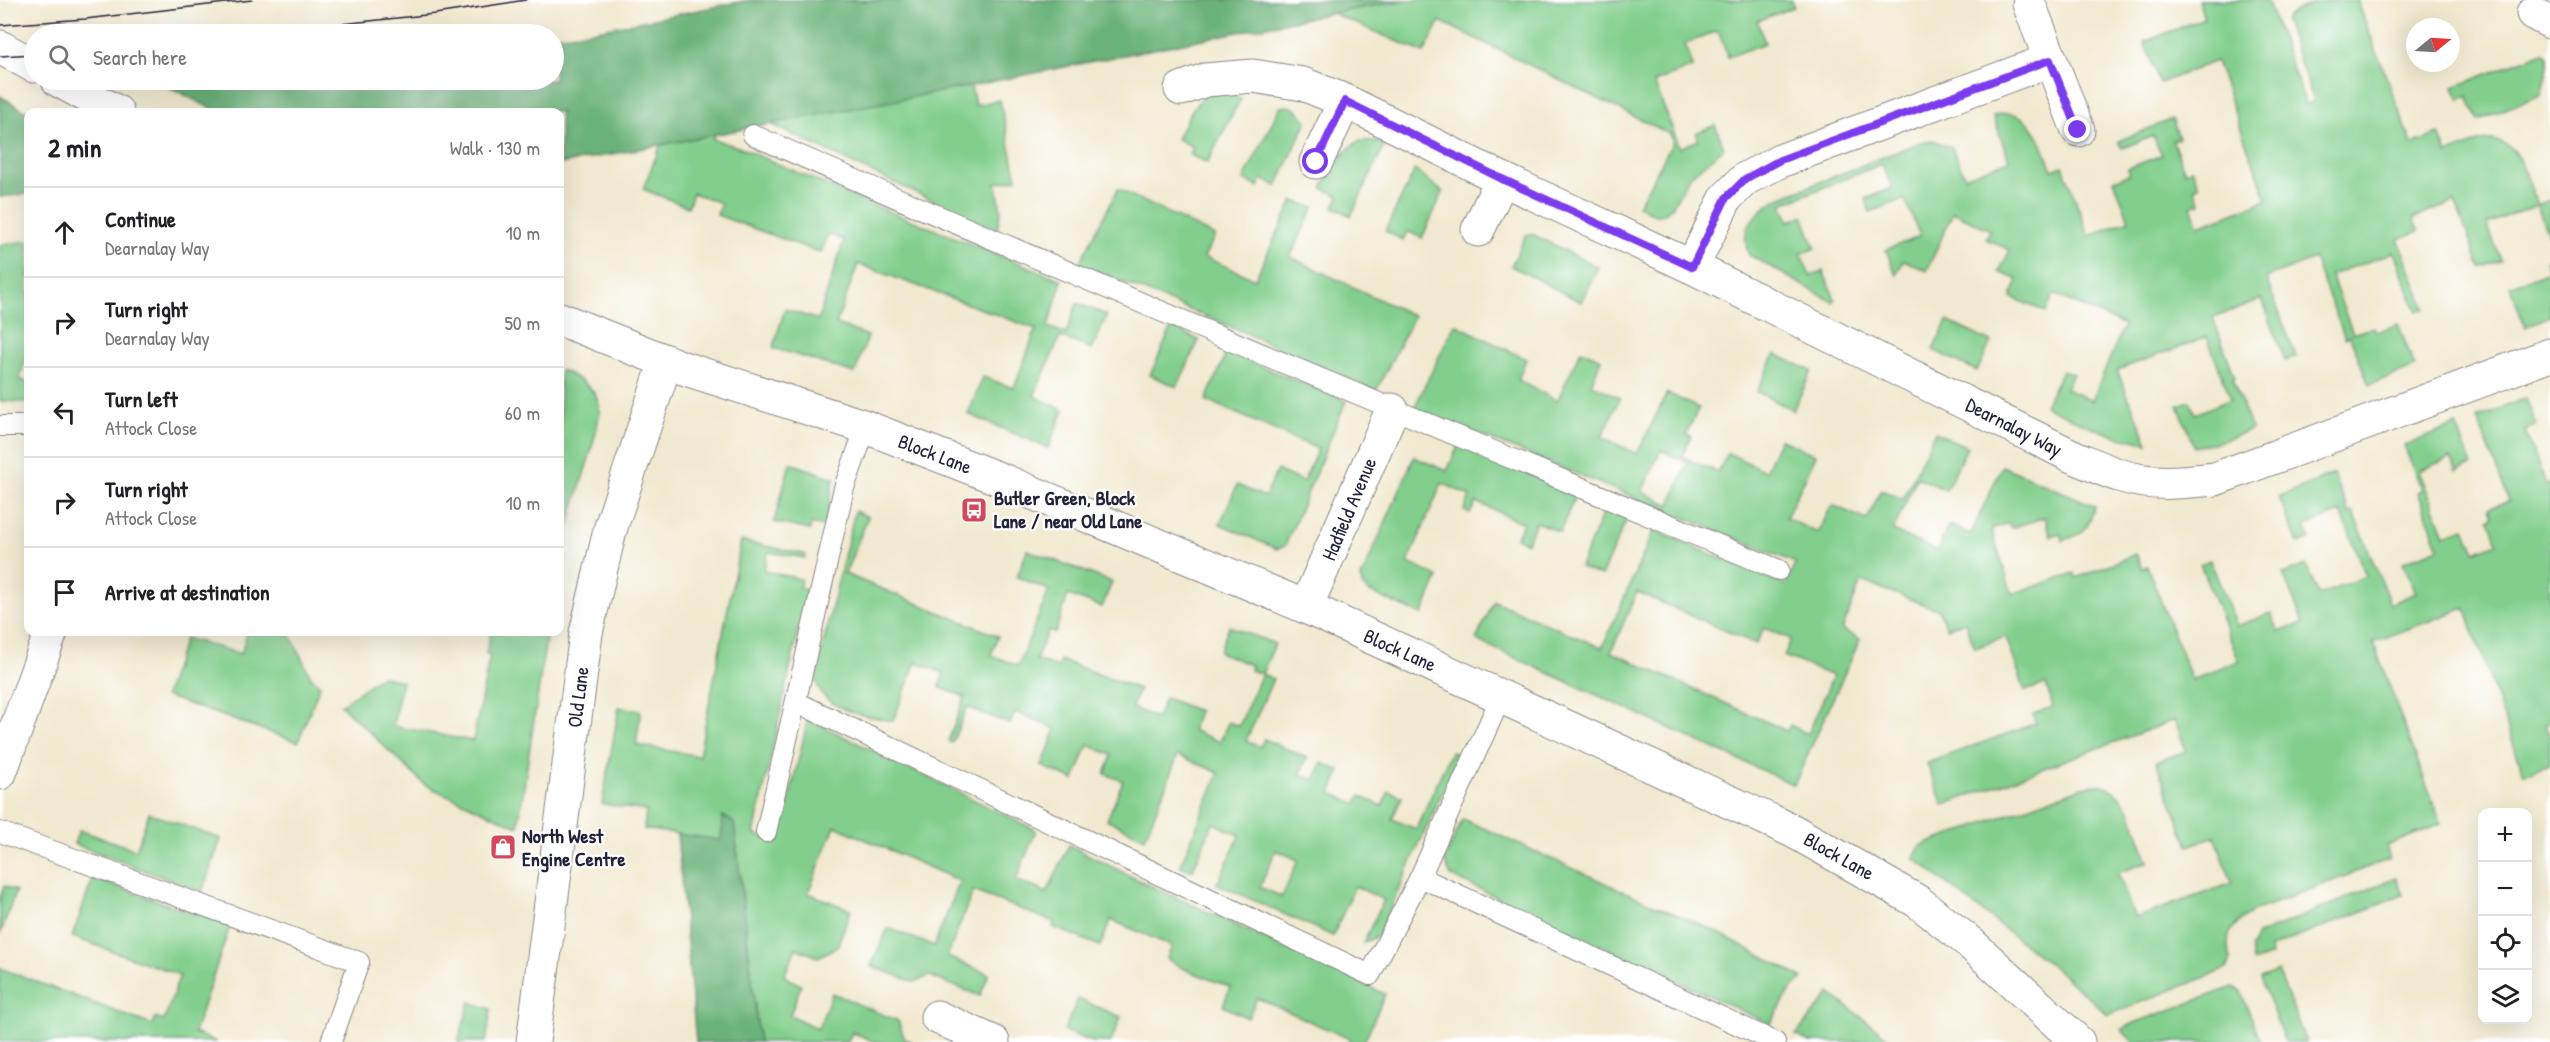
<!DOCTYPE html>
<html lang="en">
<head>
<meta charset="utf-8">
<style>
  body { margin:0; font-family:"Patrick Hand",sans-serif; background:#f6f6f6; color:#202124 }
  .controls { position:absolute; right:18px; bottom:18px; display:grid; overflow:hidden; border-radius:12px; box-shadow:0 6px 24px #0002 }
  .controls button { width:54px; height:54px; display:grid; place-items:center; padding:0; border:0; border-bottom:2px solid #e0e0e0; background:#fff; color:#202124; font:30px sans-serif }
  .compass { position:absolute; left:2406px; top:18px; width:54px; height:54px; border-radius:50%; background:#fff; box-shadow:0 6px 24px #0002; rotate:72deg }
  .stop { position:absolute; width:18px; height:18px; margin:-14px; border:4px solid #7c3aed; border-radius:50%; background:#fff }
  .stop.end { background:#7c3aed; border-color:#fff; box-shadow:0 2px 6px #0008 }
  .list { margin:0; padding:0; list-style:none }
  h2 { display:flex; justify-content:space-between; align-items:center; height:78px; margin:0; padding:0 24px; font-size:26px }
  h2 small { font-size:20px; font-weight:400; color:#757577 }
  .list li { display:grid; grid-template-columns:39px 1fr auto; gap:18px; align-items:center; box-sizing:border-box; height:90px; padding:0 24px; border-top:2px solid #e0e0e0 }
  .list b { display:block; font-size:22px; white-space:nowrap }
  .list p { margin:0; font-size:20px; white-space:nowrap; color:#757577 }
  .list em { font-size:20px; font-style:normal; color:#757577 }
  .icon { flex:none; width:33px; height:33px; fill:none; stroke:currentColor; stroke-width:2; stroke-linecap:round; stroke-linejoin:round }
  .map { position:relative; flex:none; width:2550px; height:1042px; overflow:hidden }
  .search { position:absolute; background:#fff; box-shadow:0 6px 24px #0002; left:24px; top:24px; width:540px; height:66px; display:flex; align-items:center; gap:15px; box-sizing:border-box; padding:0 21px; border-radius:33px; color:#757577; font-size:22px }
  .panel { position:absolute; background:#fff; box-shadow:0 6px 24px #0002; left:24px; top:108px; width:540px; height:528px; border-radius:12px }
  .map>svg:first-child { display:block }
  .green { fill:#82cf8d; stroke:#527864; stroke-width:1.5; fill-rule:evenodd }
  .forest { fill:#69b278; stroke:#466a5a; stroke-width:1.5 }
  .lines { fill:none; stroke-linecap:round; stroke-linejoin:round }
  .service-casing { stroke:#8a8685; stroke-width:22 }
  .minor-casing { stroke:#8a8685; stroke-width:35 }
  .secondary-casing { stroke:#8a8685; stroke-width:35 }
  .service { stroke:#fff; stroke-width:20 }
  .minor { stroke:#fff; stroke-width:33 }
  .secondary { stroke:#fff; stroke-width:33 }
  .tram { stroke:#22223b; stroke-width:1.5 }
  .route { stroke:#7c3aed; stroke-width:8 }
  .labels { text-anchor:middle; stroke-width:4.5; stroke-linejoin:round; paint-order:stroke }
  .street-label { font-size:20px; fill:#22223b; stroke:#fff }
  .poi-label { font-size:20px; font-weight:bold; fill:#22223b; stroke:#fff; text-anchor:start }
</style>
</head>
<body>
<div class="map">
<svg width="2550" height="1042" viewBox="0 0 2550 1042">
  <rect width="100%" height="100%" fill="#fff"/>
  <filter id="ink" filterUnits="userSpaceOnUse"><feTurbulence type="fractalNoise" baseFrequency=".0167" numOctaves="2"/><feDisplacementMap in="SourceGraphic" scale="12" xChannelSelector="R" yChannelSelector="G"/><feConvolveMatrix kernelMatrix="1 2 1 2 8 2 1 2 1" color-interpolation-filters="sRGB"/></filter>
  <filter id="wash" filterUnits="userSpaceOnUse"><feTurbulence type="fractalNoise" baseFrequency=".008" numOctaves="4" result="noise"/><feDisplacementMap in="SourceGraphic" scale="24" xChannelSelector="R" yChannelSelector="G"/><feGaussianBlur stdDeviation="1.35" result="paint"/><feColorMatrix in="noise" values="0 0 0 0 0 0 0 0 0 0 0 0 0 0 0 0 0 1.4 0 .05"/><feComposite in="paint" operator="in"/></filter>
  <g filter="url(#wash)">
    <rect width="100%" height="100%" fill="#f1e9cf"/>
    <g class="green">
      <polygon points="1406,0 1791,0 1794,7 1757,21 1765,43 1728,57 1718,31 1685,44 1693,67 1654,82 1680,148 1698,140 1696,133 1715,125 1724,148 1689,177 1672,207 1664,214 1656,215 1638,206 1673,142 1670,134 1440,21 1424,53 1332,13"/>
      <path d="M2198,0H2267L2306,105L2314,101L2285,21C2298,0 2335,0 2357,0L2412,144L2439,134L2447,154C2459,150 2471,143 2483,141C2518,132 2527,179 2537,205L2550,200V240L2537,205L2487,224L2501,260L2480,268L2455,202L2414,218L2419,231L2398,239L2425,309L2417,312L2394,252L2331,275L2353,334L2374,327L2377,332L2398,324L2415,367L2369,385L2350,336L2345,338L2314,259L2266,278L2296,357L2285,361L2262,299L2213,318L2235,377L2232,379L2252,429L2225,440L2194,447L2178,405L2190,401L2195,414L2231,399L2207,337L2117,370L2148,443C2110,438 2079,422 2045,406L2062,370L2073,374L2066,389L2092,401L2124,325L2054,294L2046,312L2011,297L2018,280L1999,272L2010,250L1986,239L1990,230L1953,212L1927,271L1904,260L1896,275L1886,250L1920,236L1905,199L1870,212L1865,199L1892,188L1882,164L1782,204L1789,221L1803,216L1815,248L1801,254L1810,276L1823,271L1835,299L1833,302L1749,255C1738,228 1755,213 1777,199L1921,142L1933,140L1952,148L1965,177L2009,160L1993,116C2030,102 2042,143 2052,170L2063,166L2089,236L2129,220L2114,180L2130,174L2128,168L2162,155L2153,136L2122,148L2118,141L2172,119L2179,138L2172,140L2185,172L2192,169L2199,186L2194,188L2200,203L2191,206L2199,226L2267,200L2216,61L2160,83L2144,42L2204,18Z"/>
      <polygon points="2544,52 2548,56 2548,66 2541,95 2478,120 2468,96 2459,100 2454,87"/>
      <polygon points="971,86 975,105 1000,100 1017,179 996,183 1001,210 997,230 862,168 769,123"/>
      <path d="M1210,93H1230L1241,98L1207,163L1190,155L1193,147L1177,139C1186,121 1192,103 1210,93Z"/>
      <polygon points="1288,106 1296,109 1307,121 1277,186 1262,179 1259,187 1244,180 1247,173 1280,107"/>
      <polygon points="714,134 713,139 741,148 868,203 1062,280 1048,327 1066,334 1077,303 1107,315 1092,349 1060,337 1034,396 1064,410 1048,448 968,414 983,377 1014,388 1036,329 858,264 836,324 868,336 855,373 773,348 785,309 818,320 844,240 828,234 821,253 717,215 721,203 693,193 688,207 643,189 661,144"/>
      <path d="M1359,141H1371L1385,144L1351,216L1334,207L1339,196L1322,188C1332,169 1340,153 1359,141Z"/>
      <polygon points="1415,170 1443,192 1422,238 1407,231 1403,240 1385,231"/>
      <polygon points="1118,189 1215,236 1204,257 1255,279 1293,201 1314,207 1290,257 1414,316 1376,391 1241,331 1079,264"/>
      <polygon points="1526,235 1534,235 1598,267 1581,302 1511,266"/>
      <polygon points="28,241 28,352 19,379 28,383 28,402 0,401 0,245"/>
      <polygon points="2550,258 2550,316 2525,327 2510,286 2549,271 2545,260"/>
      <polygon points="1947,321 1991,342 1977,371 1933,350"/>
      <path d="M1455,324L1526,359L1518,380L1557,401L1581,350L1601,359L1591,384L1620,398L1602,437L1637,454L1667,393L1699,408L1686,434L1691,437L1682,457L1718,472L1728,453L1765,471L1780,439L1816,455L1786,518L1818,533L1832,505L1867,520L1881,490L1903,499L1935,432L1967,447L1946,490L1917,477L1893,531L1937,551L1949,525L1971,534L2002,466L2095,506C2087,530 2086,533 2062,541L2060,533L2051,536L2045,517L2011,528L2009,523L1991,529L2012,594L2074,573L2076,578L2136,554L2142,568L2147,566L2192,680L2239,661L2200,564L2210,560L2237,626L2271,613L2279,632L2303,623L2283,574L2306,565L2319,595L2366,576L2341,512L2305,526L2310,539L2298,544L2279,497L2333,474L2349,513L2353,511L2390,604L2416,593L2403,562L2439,548L2418,492L2422,490L2404,446L2456,425L2472,465L2457,471L2451,458L2419,471L2445,535L2465,528L2475,552L2497,543L2489,519L2493,518L2489,508L2509,501L2477,418L2526,398L2536,425L2525,431L2546,485L2550,484V722L2545,724L2550,739V765L2524,774L2465,608L2373,642L2441,824L2386,846L2390,859L2254,911C2233,924 2222,934 2231,960L2227,969L2108,1015L2056,969L1914,858L1920,846L2083,787C2089,786 2097,784 2102,785C2132,794 2138,836 2148,862L2118,873L2135,918L2232,883L2215,836L2188,846L2156,762L2186,751L2175,720L1943,805L1927,763L2036,723L2033,714L2053,707L2046,684L2025,691L2006,637L1975,648L1965,622L1947,628L1939,610L1861,581L1842,630L1860,639L1794,785L1476,640L1494,601L1602,648L1654,530L1785,585L1796,563L1414,408ZM1661,450L1688,463L1670,505L1642,492ZM1637,592L1756,644L1764,628L1791,639L1784,656L1833,676L1808,734L1790,725L1787,731L1611,652Z"/>
      <polygon points="1172,327 1199,340 1177,387 1150,375"/>
      <polygon points="1227,352 1346,401 1285,546 1277,549 1220,524 1237,485 1265,497 1277,470 1303,482 1318,449 1206,400"/>
      <polygon points="1775,354 1812,371 1793,410 1757,392"/>
      <path d="M560,370C575,376 597,387 599,406C602,424 579,488 573,509C568,530 564,552 560,573Z"/>
      <polygon points="1459,444 1576,494 1560,532 1536,522 1527,543 1516,538 1523,523 1476,502 1470,514 1464,511 1470,496 1442,483 1408,563 1438,577 1422,615 1367,591 1362,585 1361,578 1414,457 1447,471"/>
      <polygon points="790,463 834,478 825,527 811,524 810,530 774,522"/>
      <polygon points="1605,508 1627,519 1601,576 1580,567"/>
      <path d="M855,511L868,517L845,574L998,636L991,655L1018,666L1049,590L1017,577L1027,550L1112,582L1102,607L1068,595L1055,633L1048,630L1036,660L1058,667L1060,660L1139,689L1132,708L1157,718L1165,698L1199,711L1192,730L1220,742L1228,722L1239,726L1262,674L1250,670L1251,665L1219,652L1229,626L1275,644L1262,674L1273,679L1246,741L1260,747L1264,739L1307,758L1300,774L1314,780L1322,763L1340,771L1331,793L1356,804L1360,796L1382,806L1389,791L1402,797L1392,819L1416,829L1451,752L1459,755L1378,936L1363,943L1384,900L1355,886L1333,936L1217,884L1240,835L1213,823L1192,871L1180,866L1219,773L1178,755L1145,838L1107,820L1123,781L1105,774L1112,755L1088,745L1074,780L1042,766L1056,729L1015,712L1010,724L967,707L952,743L948,741L965,697L939,687L944,673L916,662L893,721C870,717 839,713 823,695C819,691 817,683 815,678ZM1276,850L1298,860L1282,897L1260,887Z"/>
      <polygon points="741,541 805,554 805,558 768,552 764,571 801,579 799,588 807,590 754,834 779,842 808,719 1036,830 1016,880 1047,893 1069,845 1130,876 1385,994 1364,1042 1350,1042 1350,1039 1257,998 1248,1018 1223,1006 1230,987 1184,969 1167,959 1172,946 1111,920 1100,946 1053,927 1054,922 973,891 947,957 989,974 980,996 930,976 914,982 871,966 888,928 934,946 960,881 835,826 808,893 851,910 837,947 818,957 796,948 784,976 801,985 790,1015 818,1029 832,993 898,1021 905,1039 912,1042 875,1042 852,1032 848,1042 759,1042 734,823 722,841 644,829 646,811 602,804 619,707 641,711 636,745 699,756"/>
      <polygon points="240,632 289,632 311,677 320,685 298,742 165,696 185,638 241,654 247,634"/>
      <polygon points="491,632 547,632 518,827 425,785 341,705 381,676 402,681 393,726 473,741 490,655 486,654"/>
      <polygon points="149,813 221,839 202,892 74,844 79,830 136,850"/>
      <polygon points="1463,819 1652,904 1713,930 1803,978 1790,991 1770,1024 1451,876 1444,860"/>
      <polygon points="93,878 230,926 194,1033 217,1042 0,1042 0,968 152,1025 155,1018 164,1021 180,975 72,937"/>
      <polygon points="2396,878 2403,895 2270,948 2272,955 2253,962 2251,948 2257,935"/>
      <polygon points="4,886 16,891 0,935 0,898"/>
      <polygon points="2278,971 2306,1042 2285,1042 2260,978"/>
      <polygon points="2233,987 2241,992 2261,1042 2134,1042 2121,1030 2134,1023"/>
      <polygon points="1830,993 1893,1042 1810,1042 1796,1035"/>
      <polygon points="1078,999 1121,1017 1111,1042 1093,1042 1064,1031"/>
      <polygon points="470,1002 491,1009 486,1042 458,1042"/>
    </g>
    <g class="forest">
      <polygon points="749,0 1406,0 1332,13 971,86 560,164 560,112 218,112 161,83 188,80 554,80 554,36 587,32"/>
      <polygon points="0,96 28,113 28,194 0,197"/>
      <polygon points="723,816 734,823 759,1042 696,1042 677,834 721,840"/>
    </g>
  </g>
  <g filter="url(#ink)">
    <g class="lines">
      <defs>
        <g id="service">
          <path d="M753,135C1093,285 1436,427 1779,570"/>
          <polyline points="0,426 28,426"/>
          <polyline points="796,702 1370,975 1420,877 1501,697"/>
          <polyline points="0,832 359,962 331,1042"/>
          <polyline points="766,832 844,488 866,427"/>
          <polyline points="1420,877 1775,1042"/>
        </g>
        <g id="minor">
          <polyline points="2029,4 2078,130"/>
          <polyline points="2533,13 2550,22"/>
          <path d="M1181,89L1205,80L1253,76L1303,84L1345,101L1502,179L1692,267L2070,455C2087,462 2104,471 2122,476C2152,486 2185,482 2215,479L2550,355"/>
          <polyline points="1316,162 1345,101"/>
          <polyline points="1478,230 1502,179"/>
          <polyline points="1692,267 1726,198 1745,179 1780,161 2050,60"/>
          <polyline points="1306,607 1392,410"/>
          <polyline points="0,773 51,632"/>
          <polyline points="937,1017 993,1042"/>
          <polyline points="533,1042 586,633 610,530 666,361"/>
        </g>
        <g id="secondary">
          <polyline points="0,47 34,66"/>
          <polyline points="58,80 117,112"/>
          <polyline points="560,319 683,368 866,427 1002,480 1306,607 1793,831 1917,901 1969,942 2078,1042"/>
        </g>
      </defs>
      <use href="#service" class="service-casing"/>
      <use href="#minor" class="minor-casing"/>
      <use href="#secondary" class="secondary-casing"/>
      <use href="#service" class="service"/>
      <use href="#minor" class="minor"/>
      <use href="#secondary" class="secondary"/>
      <g class="tram">
        <polyline points="0,25 85,19 252,0"/>
        <polyline points="246,34 435,14 526,0"/>
        <polyline points="0,56 34,54"/>
      </g>
    </g>
  </g>
  <g class="lines" filter="url(#ink)">
    <polyline class="route" points="1316,162 1345,101 1502,179 1692,267 1726,198 1745,179 1780,160 2050,60 2078,130"/>
  </g>
  <defs>
    <symbol id="bus-square" viewBox="-11 -11 22 22"><rect x="-9" y="-9" width="18" height="18" rx="4" fill="#d1495b" stroke="#fff"/><path d="M-5-6H5V4H4V6H2V4H-2V6H-4V4H-5ZM-3.5-4V0h7V-4ZM-3.5 1.2v1.5H-2V1.2ZM2 1.2v1.5H3.5V1.2Z" fill="#fff"/></symbol>
    <symbol id="shop-square" viewBox="-11 -11 22 22"><rect x="-9" y="-9" width="18" height="18" rx="4" fill="#d1495b" stroke="#fff"/><path d="M-5-2.5h2.3a2.7 3.5 0 0 1 5.4 0H5L5.5 6h-11ZM-1.5-2.5h3a1.5 2.3 0 0 0-3 0Z" fill="#fff"/></symbol>
  </defs>
  <g fill-rule="evenodd">
    <use href="#bus-square" x="959" y="495" width="30" height="30"/>
    <use href="#shop-square" x="488" y="832" width="30" height="30"/>
  </g>
  <g class="labels">
    <g class="street-label">
      <text transform="translate(2014 427) rotate(27)" y="7">Dearnalay Way</text>
      <text transform="translate(935 454) rotate(21)" y="7">Block Lane</text>
      <text transform="translate(1349 509) rotate(-67)" y="7">Hadfield Avenue</text>
      <text transform="translate(1400 650) rotate(24)" y="7">Block Lane</text>
      <text transform="translate(578 697) rotate(-83)" y="7">Old Lane</text>
      <text transform="translate(1839 856) rotate(29)" y="7">Block Lane</text>
    </g>
    <g class="poi-label">
      <text x="994" y="505">Butler Green, Block<tspan x="994" dy="23">Lane / near Old Lane</tspan></text>
      <text x="522" y="843">North West<tspan x="522" dy="23">Engine Centre</tspan></text>
    </g>
  </g>
</svg>
<div class="controls">
<button>+</button>
<button>−</button>
<button><svg class="icon" aria-label="locate" viewBox="0 0 24 24"><circle cx="12" cy="12" r="6"/><path d="M12 2v4M12 18v4M2 12h4M18 12h4"/></svg></button>
<button><svg class="icon" aria-label="layers" viewBox="0 0 24 24"><path d="M12 4l9 5-9 5-9-5zM3 14l9 5 9-5"/></svg></button>
</div>
<svg class="compass" viewBox="-18 -18 36 36"><path d="M0-13l5 13h-10z" fill="#e53935"/><path d="M0 13l5-13h-10z" fill="#757577"/></svg>
<div class="stop" style="left:1316px;top:162px"></div>
<div class="stop end" style="left:2078px;top:130px"></div>
<div class="search"><svg class="icon" aria-label="search" viewBox="0 0 24 24"><circle cx="10" cy="10" r="6"/><path d="M15 15l6 6"/></svg>Search here</div>
<section class="panel">
<h2>2 min<small>Walk · 130 m</small></h2>
<ul class="list">
<li><svg class="icon" aria-label="ahead" viewBox="0 0 24 24"><path d="M12 20V5M6 11l6-6 6 6"/></svg><div><b>Continue</b><p>Dearnalay Way</p></div><em>10 m</em></li>
<li><svg class="icon" aria-label="right" viewBox="0 0 24 24"><path d="M7 20v-9h11M14 6l5 5-5 5"/></svg><div><b>Turn right</b><p>Dearnalay Way</p></div><em>50 m</em></li>
<li><svg class="icon" aria-label="left" viewBox="0 0 24 24"><path d="M17 20v-9H6M10 6l-5 5 5 5"/></svg><div><b>Turn left</b><p>Attock Close</p></div><em>60 m</em></li>
<li><svg class="icon" aria-label="right" viewBox="0 0 24 24"><path d="M7 20v-9h11M14 6l5 5-5 5"/></svg><div><b>Turn right</b><p>Attock Close</p></div><em>10 m</em></li>
<li><svg class="icon" aria-label="arrive" viewBox="0 0 24 24"><path d="M6 21V4h12l-3 4 3 4H6"/></svg><div><b>Arrive at destination</b></div></li>
</ul>
</section>
</div>
</body>
</html>
